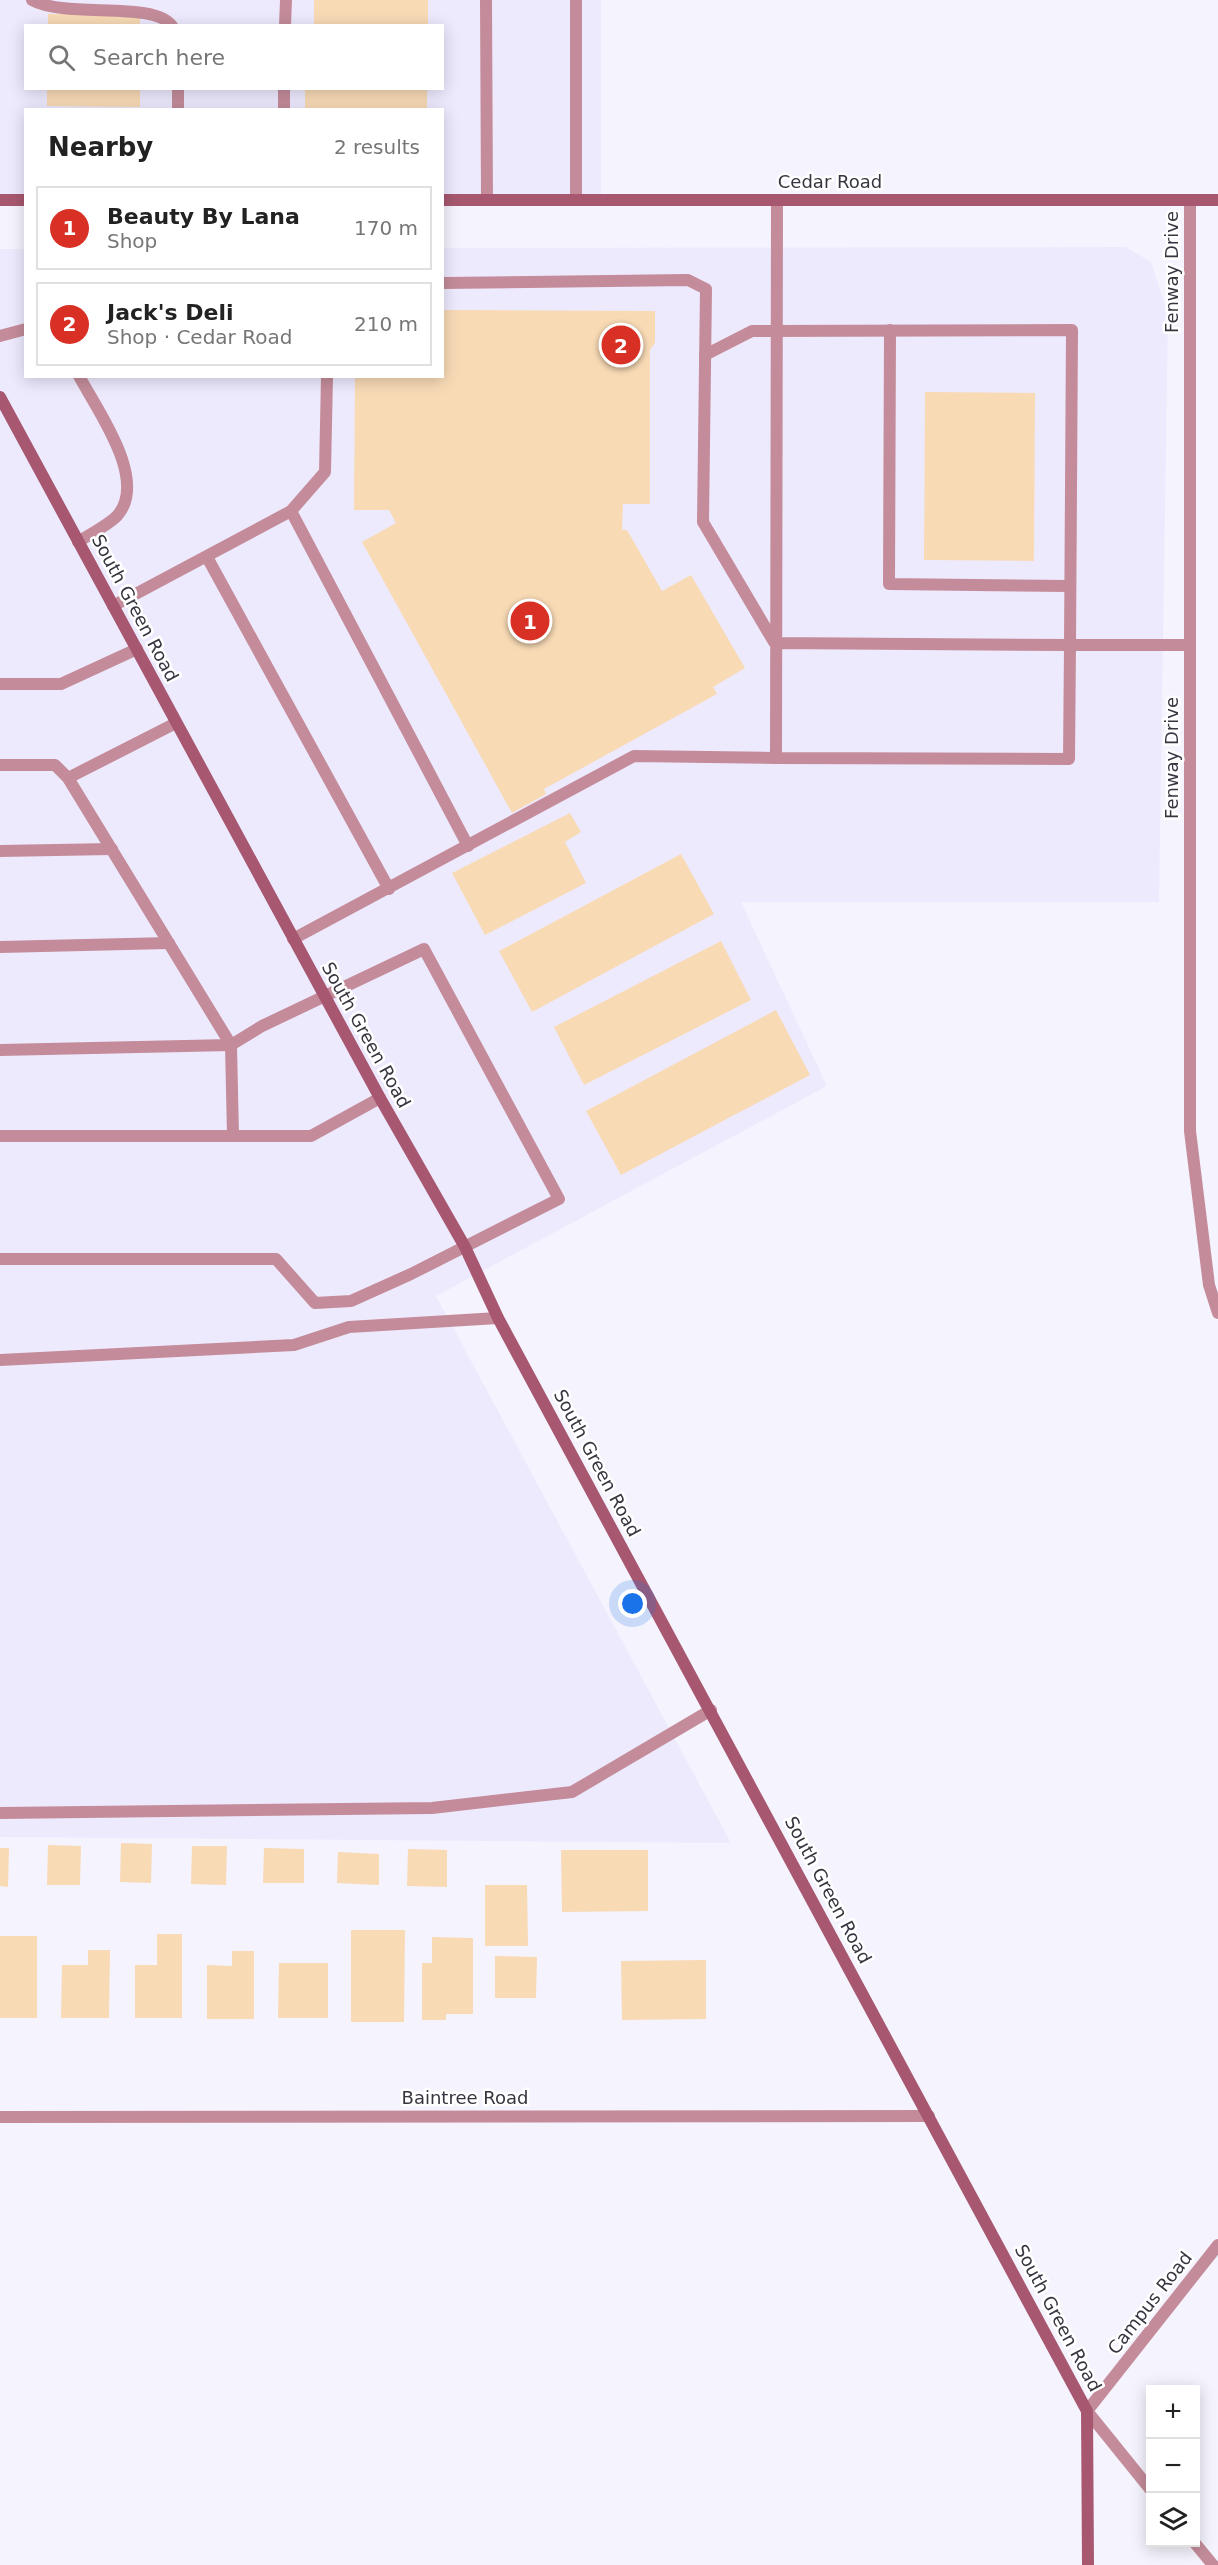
<!DOCTYPE html>
<html lang="en">
<head>
<meta charset="utf-8">
<style>
  body { margin:0; font-family:"DejaVu Sans",sans-serif; background:#f6f6f6; color:#222 }
  .controls { position:absolute; right:18px; bottom:18px; display:grid; overflow:hidden; border-radius:0px; box-shadow:0 3px 15px #0003 }
  .controls button { width:54px; height:54px; display:grid; place-items:center; padding:0; border:0; border-bottom:2px solid #e0e0e0; background:#fff; color:#222; font:30px sans-serif }
  .you { position:absolute; left:633px; top:1604px; width:21px; height:21px; margin:-15px; border:4px solid #fff; border-radius:50%; background:#1a73e8; box-shadow:0 0 0 9px #1a73e833 }
  .badge { display:grid; place-items:center; width:39px; height:39px; border-radius:50%; background:#d93025; color:#fff; font-size:20px; font-weight:700 }
  .pin { position:absolute; translate:-50% -50%; border:3px solid #fff; box-shadow:0 2px 6px #0006 }
  .list { margin:0; padding:0; list-style:none }
  h2 { display:flex; justify-content:space-between; align-items:center; height:78px; margin:0; padding:0 24px; font-size:26px }
  h2 small { font-size:20px; font-weight:400; color:#767676 }
  .list li { display:grid; grid-template-columns:39px 1fr auto; gap:18px; align-items:center; box-sizing:border-box; height:84px; margin:0 12px 12px; padding:0 12px; border:2px solid #e0e0e0; border-radius:0px }
  .list b { display:block; font-size:22px; white-space:nowrap }
  .list p { margin:0; font-size:20px; white-space:nowrap; color:#767676 }
  .list em { font-size:20px; font-style:normal; color:#767676 }
  .icon { flex:none; width:33px; height:33px; fill:none; stroke:currentColor; stroke-width:2; stroke-linecap:round; stroke-linejoin:round }
  .map { position:relative; flex:none; width:1218px; height:2565px; overflow:hidden }
  .search { position:absolute; background:#fff; box-shadow:0 3px 15px #0003; left:24px; top:24px; width:420px; height:66px; display:flex; align-items:center; gap:15px; box-sizing:border-box; padding:0 21px; border-radius:0px; color:#767676; font-size:22px }
  .panel { position:absolute; background:#fff; box-shadow:0 3px 15px #0003; left:24px; top:108px; width:420px; height:270px; border-radius:0px }
  .map>svg:first-child { display:block }
  .built { fill:#eeeafe; fill-rule:evenodd }
  .building { fill:#f8dab5 }
  .lines { fill:none; stroke-linecap:round; stroke-linejoin:round }
  .service { stroke:#c48c9a; stroke-width:12 }
  .minor { stroke:#c48c9a; stroke-width:12 }
  .secondary { stroke:#a75870; stroke-width:12 }
  .labels { text-anchor:middle; stroke-width:5; stroke-linejoin:round; paint-order:stroke }
  .street-label { font-size:18px; fill:#37353f; stroke:#fff }
</style>
</head>
<body>
<div class="map">
<svg width="1218" height="2565" viewBox="0 0 1218 2565">
  <rect width="100%" height="100%" fill="#f5f3fd"/>
  <g class="built">
    <path d="M0,0H601V200H443L442,110H26L25,200H0ZM26,26H442V88H26Z"/>
    <polygon points="1126,247 1151,262 1168,315 1159,902 741,902 827,1086 436,1296 731,1843 0,1837 0,249 25,249 26,376 442,376 443,248"/>
  </g>
  <g class="building">
    <rect x="314" y="0" width="114" height="26"/>
    <rect x="48" y="14" width="92" height="12"/>
    <polygon points="47,88 140,88 140,107 47,106"/>
    <polygon points="305,88 427,88 427,109 305,110"/>
    <polygon points="442,310 655,311 655,343 650,350 650,504 623,504 622,530 627,530 662,591 691,575 745,668 713,687 717,694 544,789 546,794 512,813 362,542 396,523 389,510 354,510 355,376 442,376"/>
    <polygon points="925,392 1035,393 1034,561 924,560"/>
    <polygon points="570,813 581,832 565,842 586,883 485,935 452,873"/>
    <polygon points="681,854 714,914 532,1012 499,951"/>
    <polygon points="721,941 751,1000 584,1085 554,1027"/>
    <polygon points="776,1010 810,1075 621,1175 586,1111"/>
    <polygon points="121,1843 152,1844 151,1883 120,1882"/>
    <polygon points="48,1845 81,1846 80,1885 47,1885"/>
    <polygon points="192,1846 227,1846 226,1885 191,1884"/>
    <polygon points="0,1848 9,1848 8,1887 0,1886"/>
    <polygon points="264,1848 304,1849 304,1883 263,1883"/>
    <polygon points="408,1849 447,1850 447,1887 407,1886"/>
    <polygon points="561,1850 648,1850 648,1911 562,1912"/>
    <polygon points="338,1852 379,1854 379,1885 337,1883"/>
    <polygon points="485,1885 527,1885 528,1946 485,1946"/>
    <polygon points="351,1930 405,1930 404,2022 351,2022"/>
    <polygon points="157,1934 182,1934 182,2018 135,2018 135,1965 157,1965"/>
    <rect x="0" y="1936" width="37" height="82"/>
    <polygon points="432,1937 473,1938 473,2014 446,2014 446,2020 422,2020 422,1963 432,1963"/>
    <polygon points="88,1950 110,1950 109,2018 61,2018 62,1965 88,1965"/>
    <polygon points="232,1951 254,1951 254,2019 207,2019 207,1965 232,1966"/>
    <polygon points="495,1956 537,1957 536,1998 495,1998"/>
    <polygon points="706,1960 706,2019 622,2020 621,1961"/>
    <polygon points="279,1963 328,1963 328,2018 278,2018"/>
  </g>
  <g class="lines">
    <g class="service">
      <path d="M32,0C66,19 154,0 172,26"/>
      <polyline points="486,0 487,200"/>
      <polyline points="576,0 576,200"/>
      <polyline points="285,26 286,0"/>
      <polyline points="178,88 178,110"/>
      <polyline points="284,110 284,88"/>
      <polyline points="442,283 688,280 706,289 703,522 774,642"/>
      <polyline points="890,330 889,584 1070,586"/>
      <polyline points="0,336 26,329"/>
      <polyline points="705,355 752,331 1072,330 1070,645 1190,645"/>
      <polyline points="291,511 468,846"/>
      <path d="M78,542C90,534 107,526 117,516C149,480 97,410 79,376"/>
      <polyline points="207,557 389,889"/>
      <polyline points="113,606 291,511 325,472 327,376"/>
      <polyline points="775,643 1070,645 1069,759 776,758 777,200"/>
      <polyline points="0,684 61,684 137,649"/>
      <polyline points="0,765 55,765 68,778 231,1045 233,1136"/>
      <polyline points="68,778 176,723"/>
      <polyline points="0,851 112,849"/>
      <polyline points="293,939 634,756 776,758"/>
      <polyline points="0,947 169,943"/>
      <polyline points="0,1050 231,1045 262,1026 424,949 559,1199 411,1274 351,1301 315,1303 276,1259 0,1259"/>
      <polyline points="0,1136 311,1136 380,1098"/>
      <polyline points="0,1360 294,1345 349,1327 498,1318"/>
      <polyline points="0,1813 432,1808 572,1792 711,1710"/>
    </g>
    <g class="minor">
      <polyline points="1190,200 1190,1131 1209,1285 1218,1313"/>
      <polyline points="0,2117 929,2116"/>
      <polyline points="1150,2489 1087,2411 1218,2245"/>
      <polyline points="1194,2542 1213,2565"/>
    </g>
    <g class="secondary">
      <polyline points="0,200 26,200"/>
      <polyline points="442,200 1218,200"/>
      <polyline points="0,397 380,1098 465,1247 498,1318 1087,2411 1088,2565"/>
    </g>
  </g>
  <g class="labels">
    <g class="street-label">
      <text x="830" y="188">Cedar Road</text>
      <text transform="translate(1172 272) rotate(-90)" y="6">Fenway Drive</text>
      <text transform="translate(135 608) rotate(62)" y="6">South Green Road</text>
      <text transform="translate(1172 758) rotate(-90)" y="6">Fenway Drive</text>
      <text transform="translate(366 1035) rotate(61)" y="6">South Green Road</text>
      <text transform="translate(597 1463) rotate(62)" y="6">South Green Road</text>
      <text transform="translate(828 1890) rotate(62)" y="6">South Green Road</text>
      <text x="465" y="2104">Baintree Road</text>
      <text transform="translate(1150 2303) rotate(-52)" y="6">Campus Road</text>
      <text transform="translate(1058 2318) rotate(62)" y="6">South Green Road</text>
    </g>
  </g>
</svg>
<div class="controls">
<button>+</button>
<button>−</button>
<button><svg class="icon" aria-label="layers" viewBox="0 0 24 24"><path d="M12 4l9 5-9 5-9-5zM3 14l9 5 9-5"/></svg></button>
</div>
<div class="you"></div>
<div class="pin badge" style="left:530px;top:621px">1</div>
<div class="pin badge" style="left:621px;top:345px">2</div>
<div class="search"><svg class="icon" aria-label="search" viewBox="0 0 24 24"><circle cx="10" cy="10" r="6"/><path d="M15 15l6 6"/></svg>Search here</div>
<section class="panel">
<h2>Nearby<small>2 results</small></h2>
<ul class="list">
<li><span class="badge">1</span><div><b>Beauty By Lana</b><p>Shop</p></div><em>170 m</em></li>
<li><span class="badge">2</span><div><b>Jack's Deli</b><p>Shop · Cedar Road</p></div><em>210 m</em></li>
</ul>
</section>
</div>
</body>
</html>
